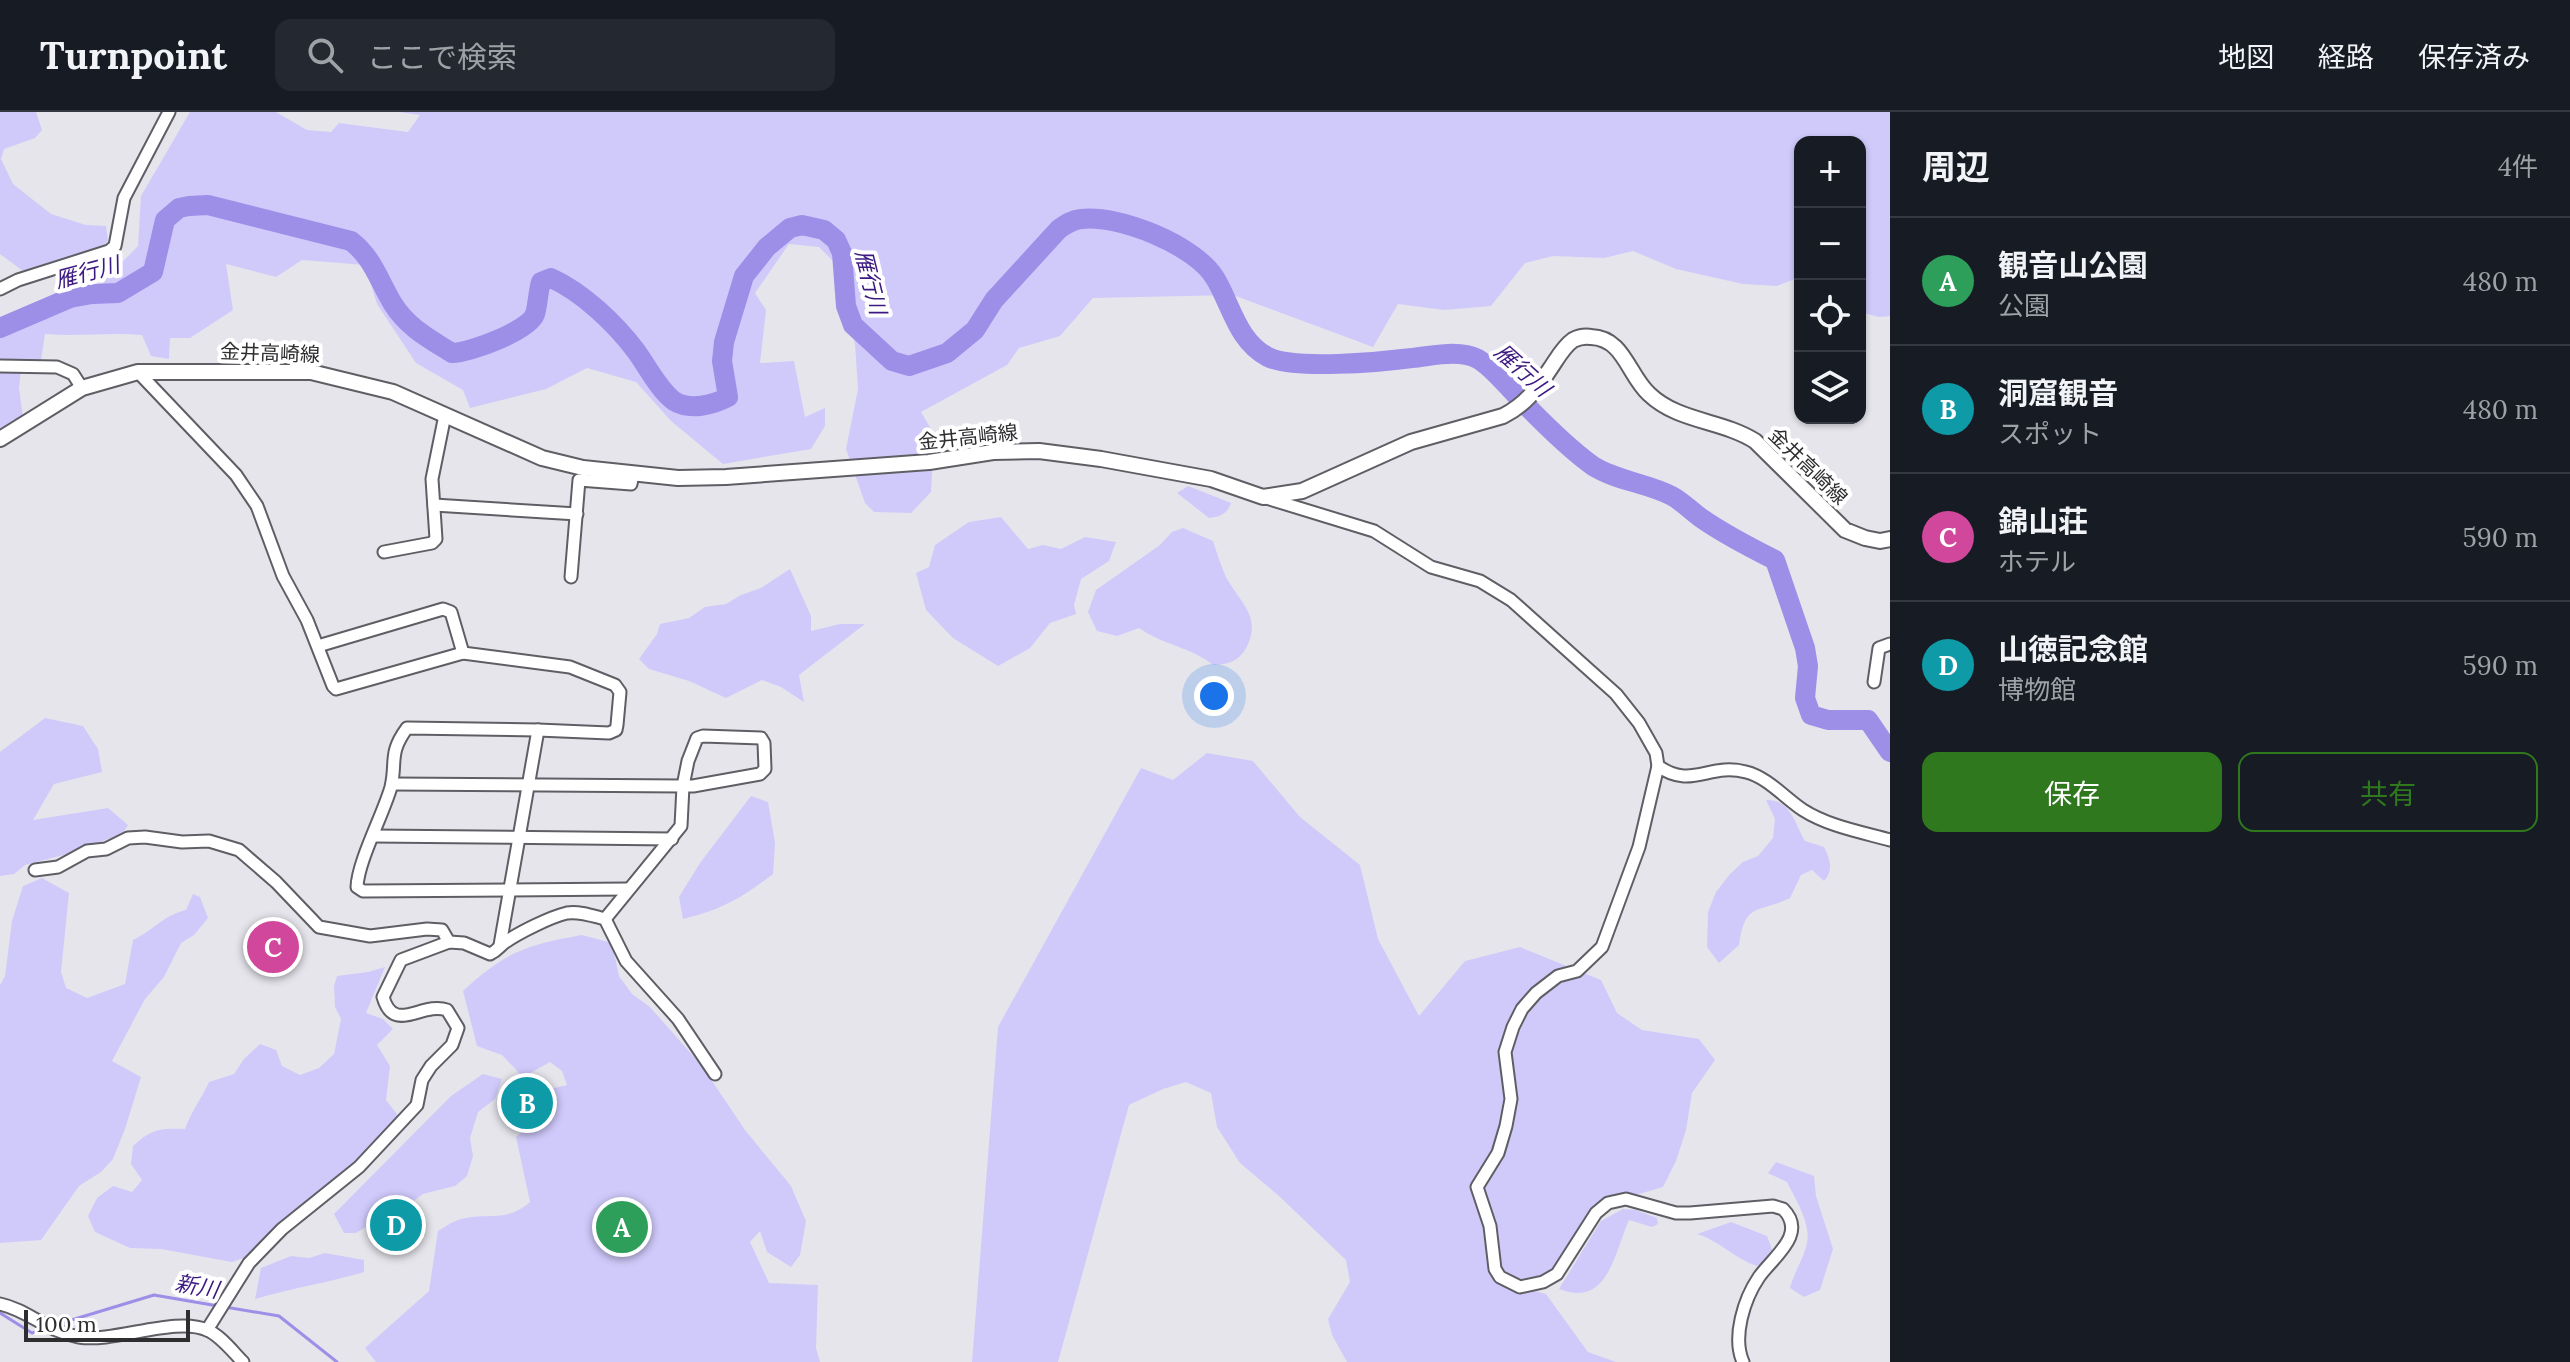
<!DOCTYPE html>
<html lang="ja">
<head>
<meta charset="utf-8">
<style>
  body { margin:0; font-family:Lora,"Noto Sans JP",serif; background:#242831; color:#f1f3f6 }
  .controls { position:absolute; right:24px; top:24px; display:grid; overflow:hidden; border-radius:16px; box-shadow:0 2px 6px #0004 }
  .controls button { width:72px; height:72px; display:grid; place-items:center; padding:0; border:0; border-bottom:2px solid #363941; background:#171b24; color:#f1f3f6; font:40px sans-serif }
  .scale { position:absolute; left:24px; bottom:20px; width:166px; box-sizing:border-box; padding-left:8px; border:4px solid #2e2e31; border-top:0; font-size:22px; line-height:28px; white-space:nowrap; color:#2e2e31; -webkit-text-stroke:6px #fff; paint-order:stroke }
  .you { position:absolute; left:1214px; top:584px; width:28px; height:28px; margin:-20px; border:6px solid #fff; border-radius:50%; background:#1a73e8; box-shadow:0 0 0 12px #1a73e833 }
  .badge { display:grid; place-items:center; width:52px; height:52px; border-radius:50%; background:#2f781d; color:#fff; font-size:26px; font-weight:700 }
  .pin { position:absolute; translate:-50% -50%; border:4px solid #fff; box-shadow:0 2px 8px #0006 }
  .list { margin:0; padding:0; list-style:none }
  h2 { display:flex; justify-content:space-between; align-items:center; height:104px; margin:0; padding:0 32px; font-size:34px }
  h2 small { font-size:26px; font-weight:400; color:#9ea1a6 }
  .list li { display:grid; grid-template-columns:52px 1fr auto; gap:24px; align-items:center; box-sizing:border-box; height:128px; padding:0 32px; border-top:2px solid #363941 }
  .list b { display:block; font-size:30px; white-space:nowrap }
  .list p { margin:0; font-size:26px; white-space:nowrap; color:#9ea1a6 }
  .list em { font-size:26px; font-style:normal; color:#9ea1a6 }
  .actions { display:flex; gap:16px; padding:24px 32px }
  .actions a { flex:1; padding:18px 0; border:2px solid #2f781d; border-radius:16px; text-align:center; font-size:28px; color:#2f781d }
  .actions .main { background:#2f781d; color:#fff }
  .icon { flex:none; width:44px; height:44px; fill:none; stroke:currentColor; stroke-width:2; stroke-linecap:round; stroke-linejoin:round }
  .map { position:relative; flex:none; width:1890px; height:1250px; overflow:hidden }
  header { display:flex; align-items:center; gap:48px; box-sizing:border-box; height:112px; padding:0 40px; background:#171b24; border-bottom:2px solid #363941 }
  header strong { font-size:38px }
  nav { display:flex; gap:44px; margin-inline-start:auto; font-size:28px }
  .search { width:560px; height:72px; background:#242831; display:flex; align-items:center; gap:20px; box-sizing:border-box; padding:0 28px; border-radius:16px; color:#9ea1a6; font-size:30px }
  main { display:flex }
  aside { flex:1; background:#171b24 }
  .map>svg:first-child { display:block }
  .green { fill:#d0cafb }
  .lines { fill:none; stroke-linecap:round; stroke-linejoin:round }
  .stream { stroke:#9d8ee8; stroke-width:3 }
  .river { stroke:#9d8ee8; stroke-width:20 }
  .minor-casing { stroke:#5f5e64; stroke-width:15 }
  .major-casing { stroke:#5f5e64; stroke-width:18 }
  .minor { stroke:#fff; stroke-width:11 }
  .major { stroke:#fff; stroke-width:14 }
  .labels { text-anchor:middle; stroke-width:8; stroke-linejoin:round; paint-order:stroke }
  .street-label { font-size:20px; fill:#2e2e31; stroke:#fff }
  .water-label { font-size:22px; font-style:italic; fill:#3c1981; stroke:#fff }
</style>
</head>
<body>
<header>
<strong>Turnpoint</strong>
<div class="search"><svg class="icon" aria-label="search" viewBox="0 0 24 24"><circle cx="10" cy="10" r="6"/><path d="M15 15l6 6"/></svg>ここで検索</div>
<nav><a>地図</a><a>経路</a><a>保存済み</a></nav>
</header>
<main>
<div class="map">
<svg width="1890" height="1250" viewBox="0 0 1890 1250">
  <rect width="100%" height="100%" fill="#e6e5ec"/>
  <g class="green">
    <polygon points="0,0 36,0 42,18 35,26 4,37 1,47 13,72 51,102 86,113 106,114 108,129 94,142 23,159 0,142"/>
    <path d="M190,0H276L307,18L331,20L339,11L408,20L420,3L399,0H1890V204L1879,205L1860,200V30H1800V165L1777,174L1743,172L1676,157L1633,139L1604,146L1553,144L1525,151L1491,194L1444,198L1398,192L1373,235L1233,183L1093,186L1060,224L1019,236L1007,253L921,300L934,322L931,380L911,401L874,400L865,391L846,337L858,277L855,232L837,153L819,135L789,132L755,181L766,198L760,251L794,249L805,305L825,296V314L811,337L723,352L671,309L636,270L587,256L546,277L470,296L463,278L416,251L377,192L365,153L302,148L276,165L226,152L233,198L190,226H170L169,247L151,244L142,223C110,220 78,225 45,222L41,248L0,247V222L81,192L138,134L141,84Z"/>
    <polygon points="0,258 21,258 19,276 23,305 0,317"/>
    <path d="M1188,374L1231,391C1227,402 1220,405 1209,406L1177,381Z"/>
    <polygon points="1001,405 1028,437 1043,433 1061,437 1085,425 1116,430 1109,449 1081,467 1074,493 1076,502 1050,511 1030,536 998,554 953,526 926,498 916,461 929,455 935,433 969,410"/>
    <path d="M1183,416L1213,429C1217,441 1221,454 1226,465C1240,491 1264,506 1245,538C1236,551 1227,552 1213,553C1193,536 1163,533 1139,516L1117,524L1097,519L1088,500L1096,478L1160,433L1172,420Z"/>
    <polygon points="790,457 811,504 811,519 840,512 865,512 799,563 804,590 781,575 762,568 726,586 689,569 649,557 639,547 657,522 660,512 689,506 705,495 726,492 741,483 761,476"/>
    <polygon points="45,606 83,614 98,637 102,660 54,672 33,708 108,696 128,713 122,722 67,742 25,753 14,762 0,764 0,640"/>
    <polygon points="1207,641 1253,649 1300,705 1360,753 1378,827 1419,904 1465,849 1520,835 1601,868 1617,901 1642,918 1699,927 1715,948 1692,981 1686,1018 1676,1049 1663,1075 1608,1091 1557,1162 1523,1176 1546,1182 1588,1240 1616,1250 1347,1250 1332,1223 1328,1207 1350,1170 1346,1148 1279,1084 1240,1051 1217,1015 1211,981 1186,970 1163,977 1129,993 1058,1250 972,1250 998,915 1141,656 1173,668"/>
    <path d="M751,684L768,690L775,731L773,762C742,786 721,798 683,807L679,785L700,751Z"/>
    <path d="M1766,688C1790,687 1795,711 1805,729L1824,735C1830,747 1834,758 1824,769L1812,758L1801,763L1790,786C1756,802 1745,790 1739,833L1719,851L1707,835L1708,800L1716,780L1730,762L1743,750L1758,744L1773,726L1775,707Z"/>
    <path d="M42,766L69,781L61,860L66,876L87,886L125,872L133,828C154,818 162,804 186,798L193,782L200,785L208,806L194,823L181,831L164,865L145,887L112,949L141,965L125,1017L113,1047L101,1060L79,1074L41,1128L0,1131V873L5,864L12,809L23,774Z"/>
    <path d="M582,823L612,831L619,864L632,882L650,895L702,954L745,1018L791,1074L806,1109L800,1143L791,1155L767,1140L760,1119L750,1130L769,1171L818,1173L816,1236L820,1250H376L365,1236L429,1179L438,1119C445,1115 453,1109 461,1107C487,1100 506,1111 530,1090L516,1025L541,1004L546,978L567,973L562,959L550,950L523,965L502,943L477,934L463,879C505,840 526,833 582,823Z"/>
    <path d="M385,855L366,901L383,907L393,917L377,933L390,954L386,988L400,1006L378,1024L352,1053L280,1110L249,1144L232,1150L161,1137L130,1136L95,1120L88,1104L97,1086L113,1074L132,1080L142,1068L131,1052L133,1034C152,1017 159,1016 185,1017C191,1000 201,987 209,970L234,962L244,947L260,932L276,938L282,954L300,963L319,956L334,942L341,907L335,895L334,874L337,864L368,860Z"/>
    <polygon points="483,962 502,967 495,987 478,1000 470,1026 473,1044 467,1064 455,1074 423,1082 408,1093 377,1108 356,1121 344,1121 334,1102 451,984"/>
    <path d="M1776,1050L1814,1064L1816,1084L1833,1137L1820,1178L1804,1185L1790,1176C1794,1161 1802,1149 1806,1135C1813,1113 1796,1089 1787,1070L1768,1061Z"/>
    <path d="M1623,1097L1636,1098L1657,1106L1658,1112L1652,1115L1629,1108C1614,1142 1608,1196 1559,1177L1601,1109Z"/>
    <path d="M1731,1110L1767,1124L1773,1140L1757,1154C1735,1147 1720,1129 1697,1122Z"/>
    <path d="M325,1141L364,1148V1160C328,1171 291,1176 255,1187L261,1156L291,1144L309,1146Z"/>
  </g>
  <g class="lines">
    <g class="stream">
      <polyline points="225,1195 279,1204 337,1250"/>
      <polyline points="0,1201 32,1221 44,1217"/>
      <polyline points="55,1213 154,1183 218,1194"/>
    </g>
    <path class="river" d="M0,216L70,186L92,182L118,181L153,160L165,108L179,96L189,94L208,93L351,129C373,146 379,169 393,192C408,216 430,227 452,241C470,241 530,218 535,202C538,192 538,180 541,170L551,166C582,180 615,211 636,239C647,254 659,278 674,289C690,299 713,293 728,285L722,249L724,230L744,164L767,135L790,116L802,113L824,118L836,128L842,141L846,194L853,213L892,249L909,254L947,241L975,218L994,188L1059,117C1066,112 1072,108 1081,107C1118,102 1195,133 1215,166C1231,192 1237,229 1268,245C1294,258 1381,250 1412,246C1433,244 1458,237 1478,247C1492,255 1506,273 1517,284C1538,306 1569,337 1593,354C1617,369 1647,371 1672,384C1683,390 1691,399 1701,406C1724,422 1749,435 1775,448L1805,536L1808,554L1805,586L1811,603L1828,608H1868L1890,640"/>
    <defs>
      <g id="minor">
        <polyline points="0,177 18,168 109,139 115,134 124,86 169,0"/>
        <polyline points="0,254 57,255 73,262 82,276"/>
        <path d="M138,260L236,363L257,394L283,464L307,508L333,574L336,577L463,541L570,555L615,573L620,580L617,613L616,618L609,621L538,618L407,616C388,642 397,649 391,675C383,703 358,749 357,775L363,779L628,777"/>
        <path d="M1263,385L1374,419L1431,455L1480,469L1511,488L1616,582L1639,611L1656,641L1658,654C1692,678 1709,650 1746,660C1767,665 1785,686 1803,698C1828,714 1861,720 1890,728"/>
        <polyline points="434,393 577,402"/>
        <polyline points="384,440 432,431 436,427 432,367 445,303"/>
        <polyline points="571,465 579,368 631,372 633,362"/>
        <polyline points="318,534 443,497 451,500 463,541"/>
        <polyline points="1874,570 1879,536 1890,532"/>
        <path d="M1658,654L1639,735L1602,835L1577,859L1558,864L1536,881L1522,897L1513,915L1505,940L1511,987L1506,1014L1498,1041L1477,1075L1490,1114L1495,1157L1500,1165L1520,1175L1543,1170L1557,1162L1596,1101L1608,1091L1626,1087L1676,1101H1690L1773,1094L1783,1097C1808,1122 1773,1145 1759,1165C1744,1187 1732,1225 1743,1250"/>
        <polyline points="392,672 683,674 693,674 760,662 765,657 764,631 761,626 703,624 697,626 688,649 683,674 681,714 605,807"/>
        <polyline points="373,724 672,727"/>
        <polyline points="35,758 58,755 87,739 106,737 128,726 145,725 182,730 209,729 239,738 276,770 319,815 370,824 427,817 442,818 449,830"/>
        <polyline points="500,833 538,618"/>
        <path d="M0,1192C28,1198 46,1219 79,1225C114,1231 176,1204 207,1218C220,1223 233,1240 243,1250"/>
        <path d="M207,1218L249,1151L282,1117L359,1055L417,993L422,968L431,954L452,933L458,916L447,898C422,889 394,923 383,885L401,848L449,830L464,831L490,842C497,839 499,835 504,831C518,821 550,805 567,801C580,799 593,804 605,807L626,849L678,907L715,962"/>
      </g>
      <path id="major" d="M0,327L82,276L138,260H311L393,280L542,346L583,356L678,366L726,365L929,350L993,340L1039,339L1101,347L1211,367L1263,385L1302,379L1411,330L1503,304C1525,293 1537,277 1550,257C1557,247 1563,235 1573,228C1579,225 1585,224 1591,225C1624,226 1628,263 1649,282C1678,310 1722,308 1755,329L1845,418L1865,426L1880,429L1890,427"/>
    </defs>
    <use href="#minor" class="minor-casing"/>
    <use href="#major" class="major-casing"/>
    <use href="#minor" class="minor"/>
    <use href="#major" class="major"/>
  </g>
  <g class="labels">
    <g class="street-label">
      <text transform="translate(270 241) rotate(2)" y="7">金井高崎線</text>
      <text transform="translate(968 325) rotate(-6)" y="7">金井高崎線</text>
      <text transform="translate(1808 354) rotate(44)" y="7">金井高崎線</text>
    </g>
    <g class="water-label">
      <text transform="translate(87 160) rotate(-15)" y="8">雁行川</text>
      <text transform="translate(871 170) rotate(76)" y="8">雁行川</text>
      <text transform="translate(1523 258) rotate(42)" y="8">雁行川</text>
      <text transform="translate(197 1174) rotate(10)" y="8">新川</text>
    </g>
  </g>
</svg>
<div class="controls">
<button>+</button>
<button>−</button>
<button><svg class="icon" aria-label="locate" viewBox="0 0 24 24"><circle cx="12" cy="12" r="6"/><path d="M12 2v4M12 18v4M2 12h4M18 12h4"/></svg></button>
<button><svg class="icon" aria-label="layers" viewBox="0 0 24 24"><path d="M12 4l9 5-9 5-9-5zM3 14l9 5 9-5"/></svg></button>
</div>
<div class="scale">100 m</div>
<div class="you"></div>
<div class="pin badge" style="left:622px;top:1115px;background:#2e9e5b">A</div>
<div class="pin badge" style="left:527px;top:991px;background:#0f9aa8">B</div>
<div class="pin badge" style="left:273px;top:835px;background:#d1479c">C</div>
<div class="pin badge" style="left:396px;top:1113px;background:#0f9aa8">D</div>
</div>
<aside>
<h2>周辺<small>4件</small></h2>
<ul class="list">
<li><span class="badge" style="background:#2e9e5b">A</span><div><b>観音山公園</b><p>公園</p></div><em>480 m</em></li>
<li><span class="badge" style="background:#0f9aa8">B</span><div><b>洞窟観音</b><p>スポット</p></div><em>480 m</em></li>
<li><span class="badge" style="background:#d1479c">C</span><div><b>錦山荘</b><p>ホテル</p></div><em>590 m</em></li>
<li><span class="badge" style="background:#0f9aa8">D</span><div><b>山徳記念館</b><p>博物館</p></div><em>590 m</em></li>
</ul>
<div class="actions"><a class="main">保存</a><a>共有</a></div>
</aside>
</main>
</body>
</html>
